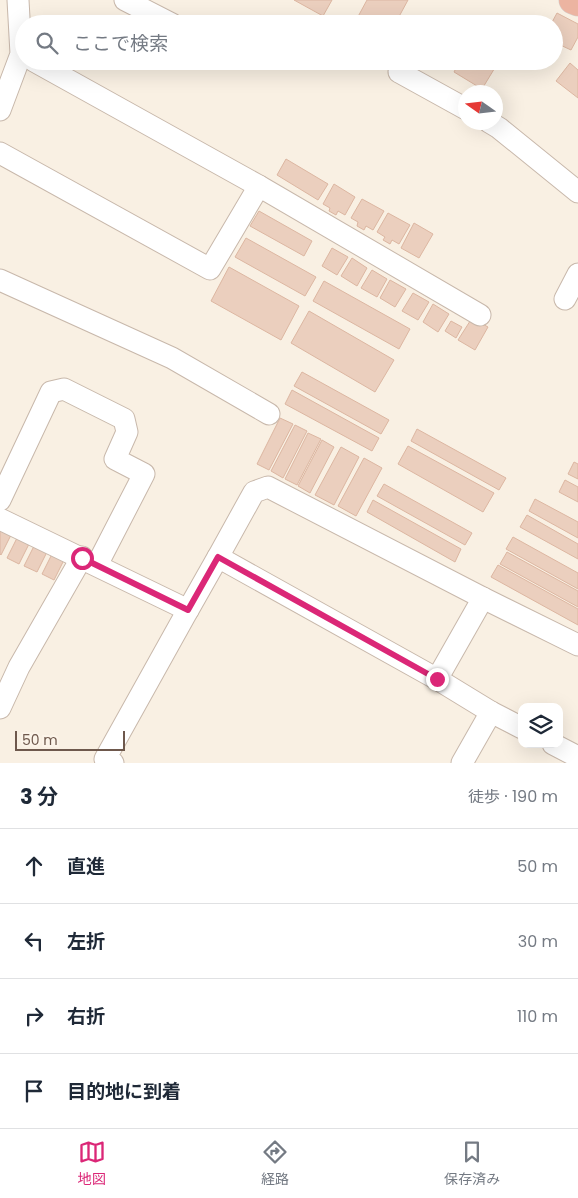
<!DOCTYPE html>
<html lang="ja">
<head>
<meta charset="utf-8">
<style>
  body { margin:0; font-family:Poppins,"Noto Sans JP",sans-serif; background:#f6f6f7; color:#1f2937 }
  .controls { position:absolute; right:15px; bottom:15px; display:grid; overflow:hidden; border-radius:10px; box-shadow:0 5px 20px #0002 }
  .controls button { width:45px; height:45px; display:grid; place-items:center; padding:0; border:0; border-bottom:1px solid #e0e1e3; background:#fff; color:#1f2937; font:25px sans-serif }
  .compass { position:absolute; left:458px; top:85px; width:45px; height:45px; border-radius:50%; background:#fff; box-shadow:0 5px 20px #0002; rotate:284deg }
  .scale { position:absolute; left:15px; bottom:12px; width:110px; box-sizing:border-box; padding-left:5px; border:2px solid #6e584c; border-top:0; font-size:14px; line-height:18px; white-space:nowrap; color:#6e584c; -webkit-text-stroke:4px #fcf4e9; paint-order:stroke }
  .stop { position:absolute; width:15px; height:15px; margin:-11px; border:4px solid #db2777; border-radius:50%; background:#fff }
  .stop.end { background:#db2777; border-color:#fff; box-shadow:0 1px 5px #0008 }
  .list { margin:0; padding:0; list-style:none }
  h2 { display:flex; justify-content:space-between; align-items:center; height:65px; margin:0; padding:0 20px; font-size:21px }
  h2 small { font-size:16px; font-weight:400; color:#747a83 }
  .list li { display:grid; grid-template-columns:32px 1fr auto; gap:15px; align-items:center; box-sizing:border-box; height:75px; padding:0 20px; border-top:1px solid #e0e1e3 }
  .list b { display:block; font-size:19px; white-space:nowrap }
  .list em { font-size:16px; font-style:normal; color:#747a83 }
  .icon { flex:none; width:28px; height:28px; fill:none; stroke:currentColor; stroke-width:2; stroke-linecap:round; stroke-linejoin:round }
  .map { position:relative; flex:none; width:578px; height:763px; overflow:hidden }
  .search { position:absolute; background:#fff; box-shadow:0 5px 20px #0002; left:15px; right:15px; top:15px; height:55px; display:flex; align-items:center; gap:12px; box-sizing:border-box; padding:0 18px; border-radius:28px; color:#747a83; font-size:19px }
  .sheet { height:365px; background:#fff }
  nav { display:flex; justify-content:space-around; align-items:center; box-sizing:border-box; height:70px; border-top:1px solid #e0e1e3; background:#fff; font-size:14px; color:#747a83 }
  nav a { display:grid; justify-items:center; gap:2px }
  nav .on { color:#db2777 }
  .map>svg:first-child { display:block }
  .building { fill:#ebcfbe; stroke:#dcb6a1 }
  .lines { fill:none; stroke-linecap:round; stroke-linejoin:round }
  .minor-casing { stroke:#c8b8ab; stroke-width:23 }
  .highway-casing { stroke:#d6d0cd; stroke-width:29 }
  .minor { stroke:#fff; stroke-width:21 }
  .highway { stroke:#ecb4a1; stroke-width:28 }
  .route { stroke:#db2777; stroke-width:6 }
</style>
</head>
<body>
<div class="map">
<svg width="578" height="763" viewBox="0 0 578 763">
  <rect width="100%" height="100%" fill="#f9f0e3"/>
  <g class="building">
    <polygon points="294,0 332,0 323,16"/>
    <polygon points="367,0 408,0 395,24 354,24"/>
    <polygon points="557,13 578,24 578,37 571,50 556,43 554,46 554,24 551,24"/>
    <polygon points="460,61 499,61 482,89 454,72"/>
    <polygon points="570,63 578,70 578,98 556,81"/>
    <polygon points="286,159 328,184 318,200 277,175"/>
    <polygon points="334,184 355,197 345,215 338,211 336,215 329,211 330,208 323,204"/>
    <polygon points="362,199 384,211 373,230 366,226 364,230 357,226 358,222 351,218"/>
    <polygon points="259,211 312,241 304,256 250,226"/>
    <polygon points="388,213 410,225 399,244 392,240 390,244 383,240 385,237 377,232"/>
    <polygon points="414,223 433,234 419,258 401,248"/>
    <polygon points="246,238 316,277 305,296 235,257"/>
    <polygon points="332,248 348,257 337,275 322,266"/>
    <polygon points="352,258 367,268 357,286 341,276"/>
    <polygon points="229,267 299,306 281,340 211,301"/>
    <polygon points="372,270 387,279 377,297 361,288"/>
    <polygon points="390,280 406,289 395,307 380,298"/>
    <polygon points="324,281 410,329 399,349 313,301"/>
    <polygon points="413,293 429,302 418,320 402,311"/>
    <polygon points="433,304 449,314 438,332 423,322"/>
    <polygon points="309,311 394,360 375,392 291,343"/>
    <polygon points="472,318 488,327 475,350 458,340"/>
    <polygon points="451,321 462,327 456,338 445,331"/>
    <polygon points="302,372 389,420 381,434 294,386"/>
    <polygon points="292,390 379,438 372,451 285,404"/>
    <polygon points="280,418 293,424 269,470 257,464"/>
    <polygon points="295,425 307,431 283,478 271,471"/>
    <polygon points="417,429 506,478 499,490 411,441"/>
    <polygon points="308,433 321,439 297,485 285,479"/>
    <polygon points="322,440 334,447 310,493 298,486"/>
    <polygon points="408,446 494,493 483,512 398,464"/>
    <polygon points="341,447 359,457 334,505 315,495"/>
    <polygon points="364,458 382,468 356,516 338,506"/>
    <polygon points="574,462 578,464 578,479 568,474"/>
    <polygon points="565,480 578,487 578,502 559,492"/>
    <polygon points="384,484 472,533 465,545 377,496"/>
    <polygon points="535,499 578,522 578,538 529,511"/>
    <polygon points="373,500 461,549 455,562 367,512"/>
    <polygon points="527,515 578,544 578,559 520,527"/>
    <polygon points="0,529 11,535 1,555 0,554"/>
    <polygon points="513,537 578,573 578,589 506,549"/>
    <polygon points="17,538 29,544 19,564 7,558"/>
    <polygon points="34,546 47,552 37,572 24,566"/>
    <polygon points="507,552 578,591 578,607 500,564"/>
    <polygon points="52,554 64,560 54,580 42,574"/>
    <polygon points="498,565 578,609 578,625 491,577"/>
  </g>
  <g class="lines">
    <defs>
      <g id="minor">
        <polyline points="125,0 172,24"/>
        <polyline points="34,61 259,186"/>
        <polyline points="399,72 466,109"/>
        <polyline points="0,110 21,54 18,0"/>
        <polyline points="489,122 499,128 578,192"/>
        <polyline points="0,153 210,269 259,186 480,315"/>
        <polyline points="0,280 172,358 269,414"/>
        <polyline points="565,299 578,274"/>
        <polyline points="0,500 51,392 64,389 124,419 127,432 115,459 144,474 97,565"/>
        <polyline points="0,519 188,610 105,759 113,763"/>
        <polyline points="218,557 254,492 268,487 483,598 578,645"/>
        <polyline points="188,610 218,557 437,679 491,712 522,728"/>
        <polyline points="437,679 483,598"/>
        <polyline points="0,708 19,667 82,557"/>
        <polyline points="553,744 578,757"/>
        <polyline points="462,763 491,712"/>
      </g>
      <polyline id="highway" points="573,0 578,2"/>
    </defs>
    <use href="#minor" class="minor-casing"/>
    <use href="#highway" class="highway-casing"/>
    <use href="#minor" class="minor"/>
    <use href="#highway" class="highway"/>
  </g>
  <g class="lines">
    <polyline class="route" points="82,558 188,610 218,557 437,679"/>
  </g>
</svg>
<div class="controls">
<button><svg class="icon" aria-label="layers" viewBox="0 0 24 24"><path d="M12 4l9 5-9 5-9-5zM3 14l9 5 9-5"/></svg></button>
</div>
<svg class="compass" viewBox="-18 -18 36 36"><path d="M0-13l5 13h-10z" fill="#e53935"/><path d="M0 13l5-13h-10z" fill="#747a83"/></svg>
<div class="scale">50 m</div>
<div class="stop" style="left:82px;top:558px"></div>
<div class="stop end" style="left:437px;top:679px"></div>
<div class="search"><svg class="icon" aria-label="search" viewBox="0 0 24 24"><circle cx="10" cy="10" r="6"/><path d="M15 15l6 6"/></svg>ここで検索</div>
</div>
<section class="sheet">
<h2>3 分<small>徒歩 · 190 m</small></h2>
<ul class="list">
<li><svg class="icon" aria-label="ahead" viewBox="0 0 24 24"><path d="M12 20V5M6 11l6-6 6 6"/></svg><div><b>直進</b></div><em>50 m</em></li>
<li><svg class="icon" aria-label="left" viewBox="0 0 24 24"><path d="M17 20v-9H6M10 6l-5 5 5 5"/></svg><div><b>左折</b></div><em>30 m</em></li>
<li><svg class="icon" aria-label="right" viewBox="0 0 24 24"><path d="M7 20v-9h11M14 6l5 5-5 5"/></svg><div><b>右折</b></div><em>110 m</em></li>
<li><svg class="icon" aria-label="arrive" viewBox="0 0 24 24"><path d="M6 21V4h12l-3 4 3 4H6"/></svg><div><b>目的地に到着</b></div></li>
</ul>
</section>
<nav>
<a class="on"><svg class="icon" aria-label="map" viewBox="0 0 24 24"><path d="M3 6l6-2 6 2 6-2v14l-6 2-6-2-6 2zM9 4v14M15 6v14"/></svg>地図</a>
<a><svg class="icon" aria-label="directions" viewBox="0 0 24 24"><path d="M12 3l9 9-9 9-9-9zM9 14v-3h6M13 9l2 2-2 2"/></svg>経路</a>
<a><svg class="icon" aria-label="saved" viewBox="0 0 24 24"><path d="M7 4h10v16l-5-4-5 4z"/></svg>保存済み</a>
</nav>
</body>
</html>
